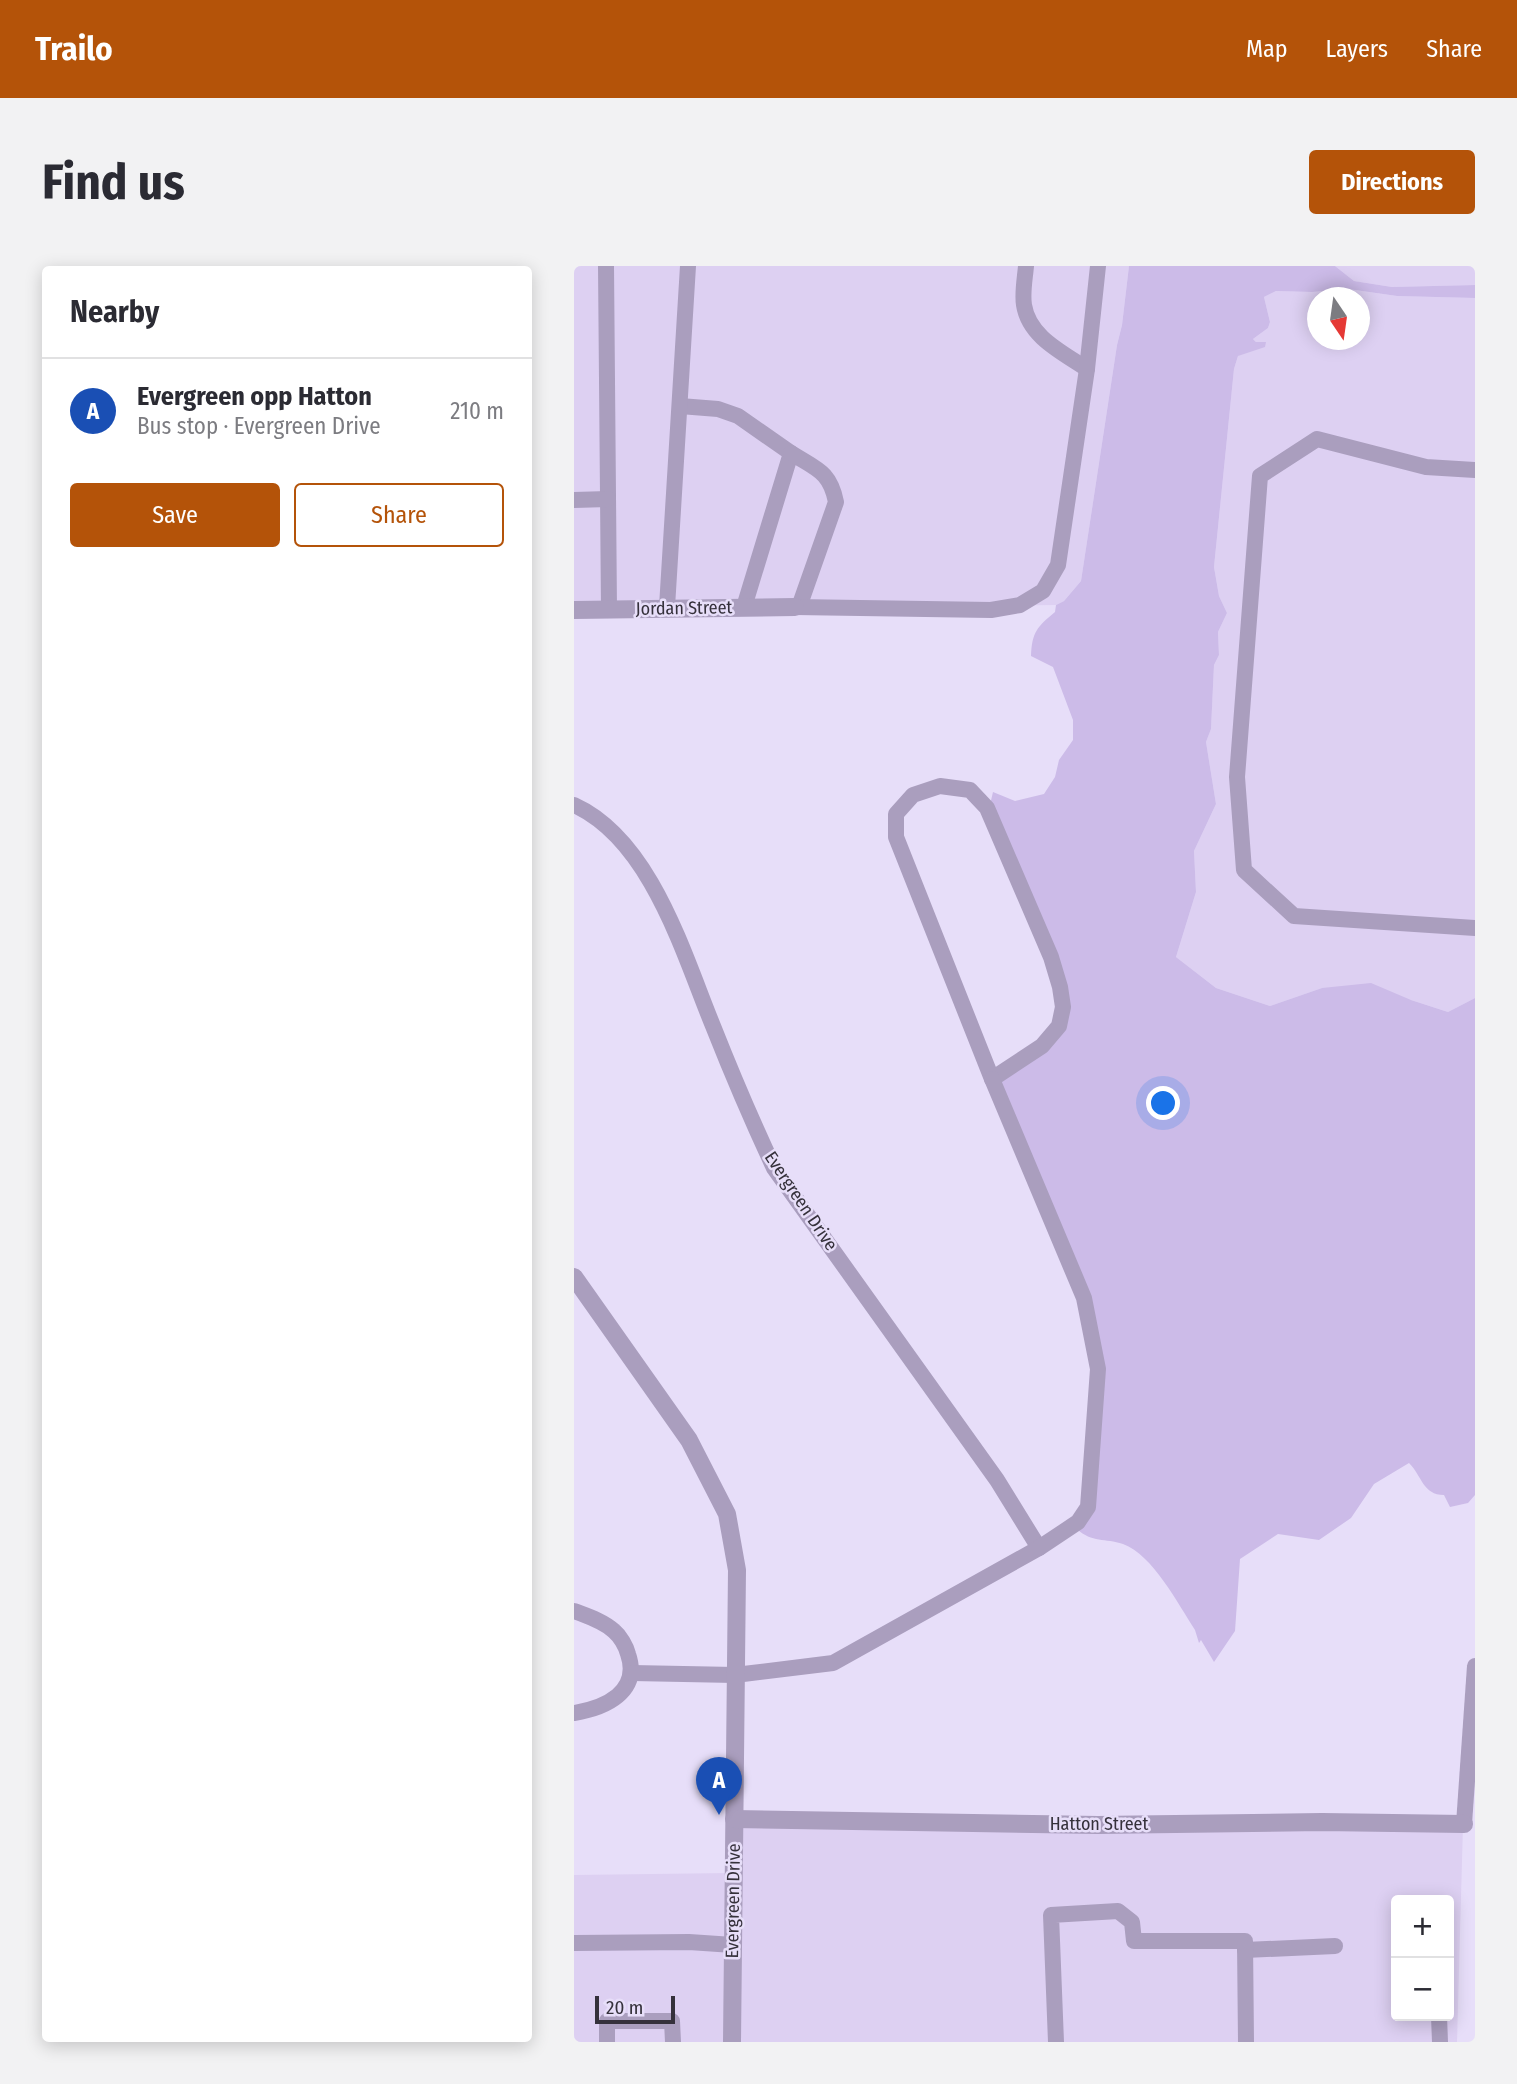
<!DOCTYPE html>
<html lang="en">
<head>
<meta charset="utf-8">
<style>
  body { margin:0; font-family:"Fira Sans Condensed",sans-serif; background:#f2f2f3; color:#2b2b33 }
  .controls { position:absolute; right:21px; bottom:21px; display:grid; overflow:hidden; border-radius:7px; box-shadow:0 4px 18px #0003 }
  .controls button { width:63px; height:63px; display:grid; place-items:center; padding:0; border:0; border-bottom:2px solid #e1e1e2; background:#fff; color:#2b2b33; font:35px sans-serif }
  .compass { position:absolute; left:733px; top:21px; width:63px; height:63px; border-radius:50%; background:#fff; box-shadow:0 4px 18px #0003; rotate:167deg }
  .scale { position:absolute; left:21px; bottom:18px; width:80px; box-sizing:border-box; padding-left:7px; border:4px solid #35313b; border-top:0; font-size:19px; line-height:24px; white-space:nowrap; color:#35313b; -webkit-text-stroke:5px #e7def9; paint-order:stroke }
  .you { position:absolute; left:590px; top:838px; width:24px; height:24px; margin:-18px; border:5px solid #fff; border-radius:50%; background:#1a73e8; box-shadow:0 0 0 10px #1a73e833 }
  .badge { display:grid; place-items:center; width:46px; height:46px; border-radius:50%; background:#b45309; color:#fff; font-size:23px; font-weight:700 }
  .pin { position:absolute; translate:-50% -58px; filter:drop-shadow(0 2px 4px #0008) }
  .pin::after { content:''; position:absolute; top:37px; width:24px; height:21px; background:inherit; clip-path:polygon(0 0,100% 0,50% 100%) }
  .list { margin:0; padding:0; list-style:none }
  h2 { display:flex; justify-content:space-between; align-items:center; height:91px; margin:0; padding:0 28px; font-size:30px }
  h2 small { font-size:23px; font-weight:400; color:#7c7c81 }
  .list li { display:grid; grid-template-columns:46px 1fr auto; gap:21px; align-items:center; box-sizing:border-box; height:105px; padding:0 28px; border-top:2px solid #e1e1e2 }
  .list b { display:block; font-size:26px; white-space:nowrap }
  .list p { margin:0; font-size:23px; white-space:nowrap; color:#7c7c81 }
  .list em { font-size:23px; font-style:normal; color:#7c7c81 }
  .actions { display:flex; gap:14px; padding:21px 28px }
  .actions a { flex:1; padding:16px 0; border:2px solid #b45309; border-radius:7px; text-align:center; font-size:24px; color:#b45309 }
  .actions .main { background:#b45309; color:#fff }
  .map { position:relative; flex:none; width:901px; height:1776px; overflow:hidden; border-radius:7px }
  header { display:flex; align-items:center; gap:42px; box-sizing:border-box; height:98px; padding:0 35px; background:#b45309; color:#fff }
  header strong { font-size:33px }
  nav { display:flex; gap:38px; margin-inline-start:auto; font-size:24px }
  .intro { display:flex; align-items:center; justify-content:space-between; box-sizing:border-box; height:168px; padding:0 42px }
  h1 { margin:0; font-size:49px }
  .button { padding:18px 32px; border-radius:7px; background:#b45309; color:#fff; font-size:24px; font-weight:700 }
  main { display:flex; gap:42px; padding:0 42px }
  aside { flex:1; background:#fff; border-radius:7px; box-shadow:0 4px 18px #0003 }
  .map>svg:first-child { display:block }
  .built { fill:#ddd0f2; fill-rule:evenodd }
  .green { fill:#ccbbe8 }
  .lines { fill:none; stroke-linecap:round; stroke-linejoin:round }
  .lane { stroke:#aa9ebe; stroke-width:16 }
  .street { stroke:#aa9ebe; stroke-width:18 }
  .labels { text-anchor:middle; stroke-width:5; stroke-linejoin:round; paint-order:stroke }
  .street-label { font-size:18px; fill:#35313b; stroke:#e7def9 }
</style>
</head>
<body>
<header>
<strong>Trailo</strong>
<nav><a>Map</a><a>Layers</a><a>Share</a></nav>
</header>
<div class="intro"><h1>Find us</h1><a class="button">Directions</a></div>
<main>
<aside>
<h2>Nearby<small></small></h2>
<ul class="list">
<li><span class="badge" style="background:#1a4fb4">A</span><div><b>Evergreen opp Hatton</b><p>Bus stop · Evergreen Drive</p></div><em>210 m</em></li>
</ul>
<div class="actions"><a class="main">Save</a><a>Share</a></div>
</aside>
<div class="map">
<svg width="901" height="1776" viewBox="0 0 901 1776">
  <rect width="100%" height="100%" fill="#e7def9"/>
  <g class="built">
    <polygon points="0,0 555,0 548,59 543,79 507,315 490,335 482,339 0,345"/>
    <polygon points="761,0 901,0 901,19 818,21 780,15"/>
    <path d="M774,23L823,30L901,32V732L874,746L837,734L748,722L696,740L642,722L602,691L622,626L620,585L642,538L632,476L637,463L640,399L645,389L644,366L653,347L645,330L640,301L660,103L664,90L682,76L679,73L694,62L696,56L690,31L702,25L738,26ZM744,32H786V74H744Z"/>
    <path d="M159,1552L889,1559L883,1776H0V1609L156,1607ZM822,1634H875V1750H822Z"/>
  </g>
  <path class="green" d="M555,0H761L780,15L818,21L901,19V32L823,30L774,23L738,26L702,25L690,31L696,56L694,62L679,73L682,76H692L691,81L664,90L660,103L640,301L645,330L653,347L644,366L645,389L640,399L637,463L632,476L642,538L620,585L622,626L602,691L642,722L696,740L748,722L797,717L837,734L874,746L901,732V1229L894,1237L876,1241L870,1229C849,1229 848,1210 835,1197L800,1218L777,1252L745,1274L704,1268L666,1293L661,1365L640,1396L627,1374L625,1377L621,1364C604,1338 579,1289 549,1278C531,1272 518,1277 503,1263L523,1152L510,1028L421,814L471,780L490,735L415,543L419,526L441,535L470,528L481,511L485,494L499,474V454L479,401L457,390C458,366 463,361 481,346L482,339L490,335L507,315L543,79L548,59Z"/>
  <g class="lines">
    <g class="lane">
      <polyline points="32,0 35,343"/>
      <path d="M452,0C451,12 448,27 450,39C455,71 488,86 513,103"/>
      <polyline points="106,140 144,143 164,150 217,187 170,341"/>
      <path d="M217,187C242,203 256,205 262,236L225,341"/>
      <polyline points="901,204 852,201 743,173 686,210 663,511 670,604 720,650 901,662"/>
      <polyline points="0,234 34,233"/>
      <polyline points="93,341 114,0"/>
      <polyline points="221,341 417,344 446,339 469,325 484,299 513,103 524,0"/>
      <polygon points="366,520 396,524 413,542 477,691 486,721 489,741 485,760 468,780 418,813 322,571 322,548 339,529"/>
      <path d="M0,539C77,574 109,687 139,760C158,808 178,855 200,902L423,1214L465,1282"/>
      <path d="M0,1345C13,1350 29,1355 40,1365C46,1370 52,1380 54,1388C67,1426 31,1442 0,1447"/>
      <polyline points="58,1407 161,1409 259,1397 465,1282 504,1256 514,1241 524,1103 510,1032 418,813"/>
      <polyline points="890,1558 901,1400"/>
      <polyline points="0,1677 115,1676 159,1679"/>
      <polyline points="671,1684 761,1680"/>
      <polyline points="865,1750 866,1776"/>
      <polyline points="33,1776 33,1755 98,1755 99,1776"/>
      <polyline points="482,1776 477,1649 544,1645 558,1656 560,1675 671,1675 672,1776"/>
    </g>
    <g class="street">
      <polyline points="0,344 221,341"/>
      <polyline points="0,1011 115,1174 153,1248 163,1304 158,1776"/>
      <polyline points="160,1553 524,1559 748,1556 890,1558"/>
    </g>
  </g>
  <g class="labels">
    <g class="street-label">
      <text transform="translate(110 342) rotate(-1)" y="6">Jordan Street</text>
      <text transform="translate(227 935) rotate(56)" y="6">Evergreen Drive</text>
      <text x="525" y="1564">Hatton Street</text>
      <text transform="translate(159 1635) rotate(-89)" y="6">Evergreen Drive</text>
    </g>
  </g>
</svg>
<div class="controls">
<button>+</button>
<button>−</button>
</div>
<svg class="compass" viewBox="-18 -18 36 36"><path d="M0-13l5 13h-10z" fill="#e53935"/><path d="M0 13l5-13h-10z" fill="#7c7c81"/></svg>
<div class="scale">20 m</div>
<div class="you"></div>
<div class="pin badge" style="left:145px;top:1549px;background:#1a4fb4">A</div>
</div>
</main>
</body>
</html>
